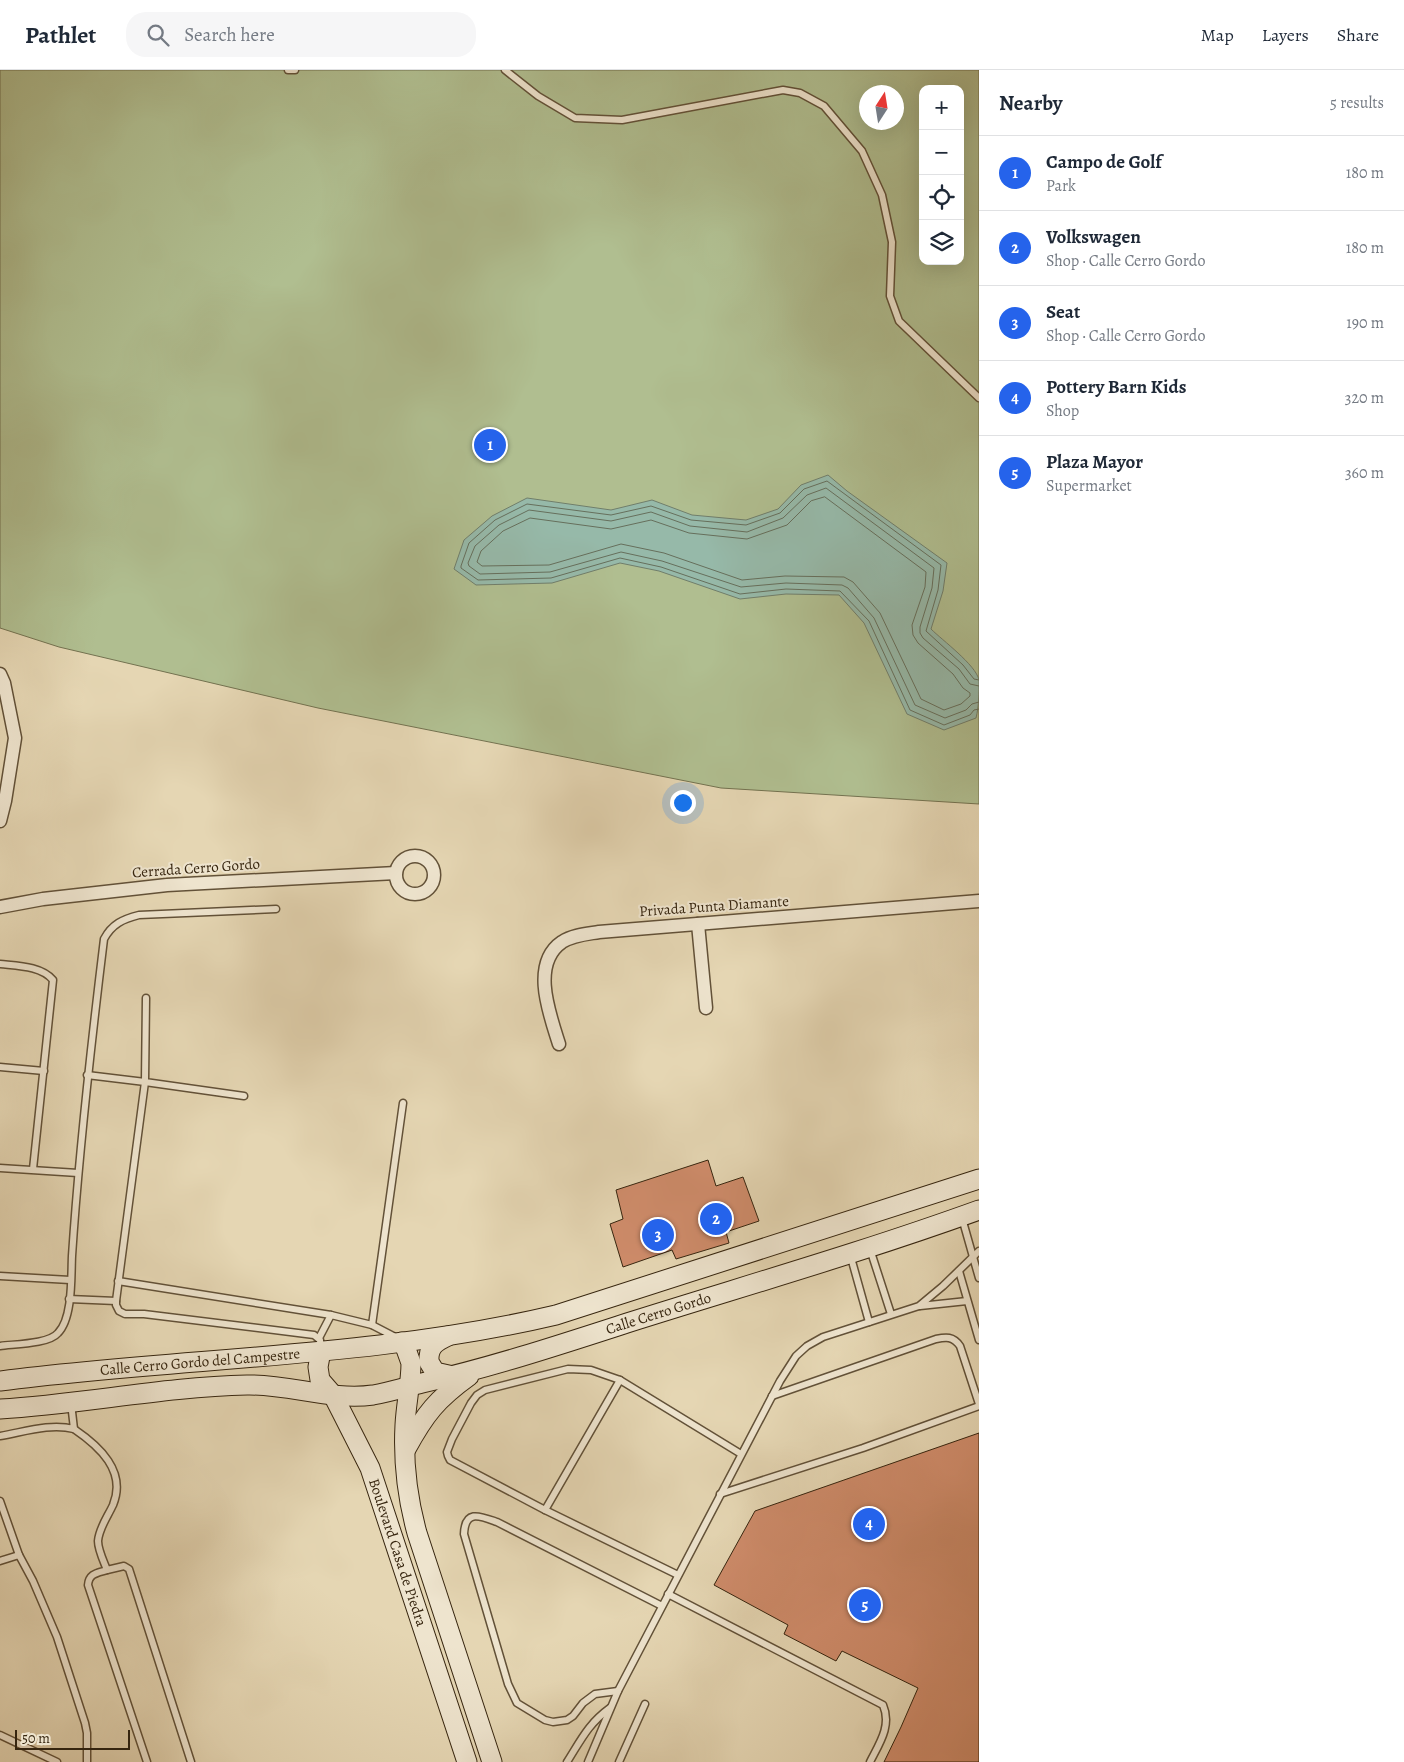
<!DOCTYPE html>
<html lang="en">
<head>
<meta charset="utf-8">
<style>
  body { margin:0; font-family:Alegreya,serif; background:#f6f6f7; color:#1f2937 }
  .controls { position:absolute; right:15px; top:15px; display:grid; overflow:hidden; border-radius:10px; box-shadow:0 5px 20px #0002 }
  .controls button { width:45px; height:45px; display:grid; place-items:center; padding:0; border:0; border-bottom:1px solid #e0e1e3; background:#fff; color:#1f2937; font:25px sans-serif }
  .compass { position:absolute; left:859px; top:15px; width:45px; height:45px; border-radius:50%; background:#fff; box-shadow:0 5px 20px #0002; rotate:12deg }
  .scale { position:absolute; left:15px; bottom:12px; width:115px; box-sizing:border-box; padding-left:5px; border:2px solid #36250f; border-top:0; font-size:14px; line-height:18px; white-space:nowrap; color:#36250f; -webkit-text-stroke:4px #eee4ce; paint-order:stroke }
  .you { position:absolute; left:682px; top:732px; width:18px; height:18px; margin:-12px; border:4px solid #fff; border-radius:50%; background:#1a73e8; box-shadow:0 0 0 8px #1a73e833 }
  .badge { display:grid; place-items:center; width:32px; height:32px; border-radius:50%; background:#2563eb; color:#fff; font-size:16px; font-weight:700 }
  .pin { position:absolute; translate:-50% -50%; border:2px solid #fff; box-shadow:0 1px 5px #0006 }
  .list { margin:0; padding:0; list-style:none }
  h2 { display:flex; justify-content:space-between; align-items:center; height:65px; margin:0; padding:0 20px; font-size:21px }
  h2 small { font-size:16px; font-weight:400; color:#747a83 }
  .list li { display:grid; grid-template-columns:32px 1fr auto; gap:15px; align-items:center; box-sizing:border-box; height:75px; padding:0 20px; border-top:1px solid #e0e1e3 }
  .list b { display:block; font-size:19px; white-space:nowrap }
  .list p { margin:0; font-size:16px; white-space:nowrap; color:#747a83 }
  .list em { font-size:16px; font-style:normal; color:#747a83 }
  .icon { flex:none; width:28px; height:28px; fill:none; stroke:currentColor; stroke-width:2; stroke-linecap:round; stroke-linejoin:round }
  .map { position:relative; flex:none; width:979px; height:1692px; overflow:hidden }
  header { display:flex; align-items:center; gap:30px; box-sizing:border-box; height:70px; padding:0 25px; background:#fff; border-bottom:1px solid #e0e1e3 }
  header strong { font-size:24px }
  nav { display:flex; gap:28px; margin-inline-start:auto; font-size:18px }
  .search { width:350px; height:45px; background:#f6f6f7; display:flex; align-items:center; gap:12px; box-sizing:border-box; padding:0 18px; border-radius:20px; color:#747a83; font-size:19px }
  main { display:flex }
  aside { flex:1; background:#fff }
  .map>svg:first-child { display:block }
  .green { fill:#b0be90; stroke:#737250; fill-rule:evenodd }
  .water { fill:#96b9a9; stroke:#707e6b }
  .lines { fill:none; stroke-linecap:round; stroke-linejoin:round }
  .shore { stroke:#666f5c; stroke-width:1 }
  .building { fill:#cf8c6b; stroke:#36250f }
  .lane-casing { stroke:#625138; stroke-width:9 }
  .street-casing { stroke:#625138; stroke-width:15 }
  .secondary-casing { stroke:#36250f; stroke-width:21 }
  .lane { stroke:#eee4ce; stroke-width:6 }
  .street { stroke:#eee4ce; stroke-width:12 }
  .secondary { stroke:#eee4ce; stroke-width:19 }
  .labels { text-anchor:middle; stroke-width:4; stroke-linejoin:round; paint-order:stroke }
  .street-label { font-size:15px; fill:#36250f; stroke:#eee4ce }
</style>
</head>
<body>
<header>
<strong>Pathlet</strong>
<div class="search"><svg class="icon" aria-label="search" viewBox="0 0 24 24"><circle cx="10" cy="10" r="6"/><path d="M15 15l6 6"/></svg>Search here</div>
<nav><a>Map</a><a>Layers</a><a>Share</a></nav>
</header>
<main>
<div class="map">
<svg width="979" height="1692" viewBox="0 0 979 1692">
  <rect width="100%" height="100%" fill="#e5d6b3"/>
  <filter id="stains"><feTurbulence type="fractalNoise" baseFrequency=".004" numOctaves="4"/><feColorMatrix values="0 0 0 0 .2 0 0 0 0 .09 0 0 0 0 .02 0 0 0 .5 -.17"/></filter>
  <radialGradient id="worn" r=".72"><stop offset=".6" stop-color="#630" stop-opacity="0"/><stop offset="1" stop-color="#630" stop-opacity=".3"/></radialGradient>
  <path class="green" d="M0,0H979V734L721,718L318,638L59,577L0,558ZM923,19H960V191H923ZM866,22H896V52H866Z"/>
  <path class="water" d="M828,405L847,421L947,493L943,521L931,559C942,570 976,595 979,610C979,622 979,636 976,648L944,660L907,644L864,553L839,525L786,524L740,529L659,501L620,493L552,513L476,515L454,499L464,470L492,446L527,428L611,440L652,430L692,445L746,450L778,439L801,415Z"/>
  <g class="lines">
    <g class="shore">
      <polygon points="825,427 926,502 925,517 912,555 913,565 918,573 953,604 963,618 970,623 970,626 961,634 944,640 921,629 880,543 853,512 844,507 785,506 742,510 664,483 621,474 549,495 482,496 477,492 481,481 503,461 530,448 611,459 651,450 689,463 747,469 787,455 811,431"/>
      <polyline points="979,610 974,609 963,595 926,561 938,520 941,495 827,411 804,419 780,443 746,455 691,450 651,436 611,445 527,434 495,450 469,473 461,496 461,498 478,510 551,508 620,488 661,497 740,524 786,519 840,521 869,551 910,640 944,655 970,645 974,640 979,639"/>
      <polyline points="979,616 970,614 959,599 923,568 920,563 920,557 932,518 934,498 826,418 807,425 783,448 747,462 690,456 651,442 611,451 529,440 499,455 475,476 468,493 469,496 480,504 550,502 621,482 662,491 741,517 786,513 842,515 848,518 874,548 915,635 945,648 966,640 972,634 979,632"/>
    </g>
  </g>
  <g class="building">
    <polygon points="708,1090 716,1116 743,1107 759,1151 726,1162 729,1173 676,1189 672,1180 623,1197 610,1154 623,1149 616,1120"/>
    <polygon points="979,1363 979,1692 884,1692 901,1657 918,1618 842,1581 836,1591 784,1564 788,1555 714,1515 755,1441"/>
  </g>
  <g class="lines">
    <defs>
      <g id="lane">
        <polyline points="288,0 295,0"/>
        <polyline points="505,0 538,26 575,48 622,50 783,20 800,23 824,36 862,81 882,125 892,172 890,226 899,251 979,328"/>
        <path d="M0,894C18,896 41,896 53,910L33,1099"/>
        <polyline points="146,928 145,1012 244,1026"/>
        <polyline points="0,997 44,1001"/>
        <polyline points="87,1005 145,1012 116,1231 116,1235 119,1241 125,1244 144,1244 314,1265 320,1270 321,1280"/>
        <polyline points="0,1098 78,1103"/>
        <polyline points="962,1148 979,1208"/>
        <polyline points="870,1179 891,1244"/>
        <polyline points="850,1184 869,1252"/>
        <polyline points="959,1201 979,1270"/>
        <polyline points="0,1206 70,1210"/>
        <polyline points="118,1211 331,1245 372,1255 397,1268"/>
        <polyline points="69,1229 116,1231"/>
        <polyline points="920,1236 967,1231"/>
        <polyline points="372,1255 403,1033"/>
        <polyline points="319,1268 331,1245"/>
        <path d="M0,1276C15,1274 49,1274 58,1263C73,1248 71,1206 72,1186C79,1080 91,975 104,869C112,854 123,849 139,845L276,839"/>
        <path d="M772,1326L936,1269C946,1267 953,1266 960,1276L979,1334"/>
        <path d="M74,1359C99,1376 127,1401 113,1435C108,1446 99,1458 98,1471C98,1480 104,1492 107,1500C98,1503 89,1503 88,1515L147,1692"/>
        <path d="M0,1366C24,1362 50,1353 74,1359L71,1333"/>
        <polyline points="720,1424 863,1378 979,1336"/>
        <polyline points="0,1431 19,1485"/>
        <polyline points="545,1440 620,1310"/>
        <polyline points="0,1491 19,1485 33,1511 57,1567 85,1653 87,1663 87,1692"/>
        <polyline points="107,1500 124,1496 129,1499 191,1692"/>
        <polyline points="678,1505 545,1440 450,1390 448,1386 447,1382 452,1369 471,1333 477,1325 485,1320 568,1299 591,1300 620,1310 741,1384"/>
        <path d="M668,1524L883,1635C892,1656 879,1674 870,1692"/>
        <path d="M618,1621L595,1624L583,1633L573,1646L567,1650L553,1652L545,1650L517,1633L508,1614L464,1464C465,1439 480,1446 497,1452L662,1536"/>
        <polyline points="0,1665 57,1692"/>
        <path d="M567,1692C581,1670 588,1654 610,1638"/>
        <polyline points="588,1692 618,1621 780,1311 796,1286 807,1276 823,1267 919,1236 943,1216 979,1181"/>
        <polyline points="619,1692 645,1634"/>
      </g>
      <g id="street">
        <polyline points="0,604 4,613 15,668 5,731 0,751"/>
        <circle cx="415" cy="805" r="19"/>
        <polyline points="0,837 43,829 167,815 396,803"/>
        <polyline points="698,854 706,938"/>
        <path d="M559,974C550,945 530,894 562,872C573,865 587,864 599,862L979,831"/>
      </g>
      <g id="secondary">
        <path d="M448,1266C435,1272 428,1277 429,1292L435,1302L453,1306"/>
        <path d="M402,1272L406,1279L411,1293C411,1313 406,1334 405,1355C403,1393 407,1427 417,1463L492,1692"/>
        <path id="s1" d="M321,1281L318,1297L320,1310L333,1325L370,1398L467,1692"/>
        <path id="s2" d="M0,1311C185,1287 374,1288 556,1245L979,1109"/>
        <path id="s3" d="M0,1339C83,1334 164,1317 247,1315C289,1314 332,1331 373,1325C390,1322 406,1317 422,1313C492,1297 559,1275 627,1253C744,1216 863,1182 979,1140"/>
        <path d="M406,1379C425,1344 437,1329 469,1306"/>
      </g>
    </defs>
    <use href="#lane" class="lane-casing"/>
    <use href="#street" class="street-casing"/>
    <use href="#secondary" class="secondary-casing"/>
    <use href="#lane" class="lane"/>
    <use href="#street" class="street"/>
    <use href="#secondary" class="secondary"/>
  </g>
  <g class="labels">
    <g class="street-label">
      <text transform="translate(196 798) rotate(-4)" y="5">Cerrada Cerro Gordo</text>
      <text transform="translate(714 836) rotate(-4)" y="5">Privada Punta Diamante</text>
      <text dy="5" stroke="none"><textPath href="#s3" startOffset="672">Calle Cerro Gordo</textPath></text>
      <text dy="5" stroke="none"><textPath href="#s2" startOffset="201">Calle Cerro Gordo del Campestre</textPath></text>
      <text dy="5" stroke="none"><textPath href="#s1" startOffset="220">Boulevard Casa de Piedra</textPath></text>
    </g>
  </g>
  <rect width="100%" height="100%" filter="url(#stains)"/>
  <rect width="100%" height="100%" fill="url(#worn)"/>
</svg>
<div class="controls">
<button>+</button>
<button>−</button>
<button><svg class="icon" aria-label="locate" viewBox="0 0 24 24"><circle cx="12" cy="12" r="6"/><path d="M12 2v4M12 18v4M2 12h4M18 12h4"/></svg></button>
<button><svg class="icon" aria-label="layers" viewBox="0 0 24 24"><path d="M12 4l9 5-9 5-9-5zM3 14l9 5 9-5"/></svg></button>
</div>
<svg class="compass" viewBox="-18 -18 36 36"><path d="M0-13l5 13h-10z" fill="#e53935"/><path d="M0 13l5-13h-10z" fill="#747a83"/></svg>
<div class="scale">50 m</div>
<div class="you"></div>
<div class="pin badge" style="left:490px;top:375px">1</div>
<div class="pin badge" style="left:716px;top:1149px">2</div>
<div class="pin badge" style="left:658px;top:1165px">3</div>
<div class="pin badge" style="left:869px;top:1454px">4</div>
<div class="pin badge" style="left:865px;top:1535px">5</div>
</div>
<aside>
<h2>Nearby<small>5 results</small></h2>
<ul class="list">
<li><span class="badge">1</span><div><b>Campo de Golf</b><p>Park</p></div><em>180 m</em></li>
<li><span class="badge">2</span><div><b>Volkswagen</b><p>Shop · Calle Cerro Gordo</p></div><em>180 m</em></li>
<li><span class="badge">3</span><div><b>Seat</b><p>Shop · Calle Cerro Gordo</p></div><em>190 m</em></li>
<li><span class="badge">4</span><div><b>Pottery Barn Kids</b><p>Shop</p></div><em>320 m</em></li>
<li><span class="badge">5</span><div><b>Plaza Mayor</b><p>Supermarket</p></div><em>360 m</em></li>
</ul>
</aside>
</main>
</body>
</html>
